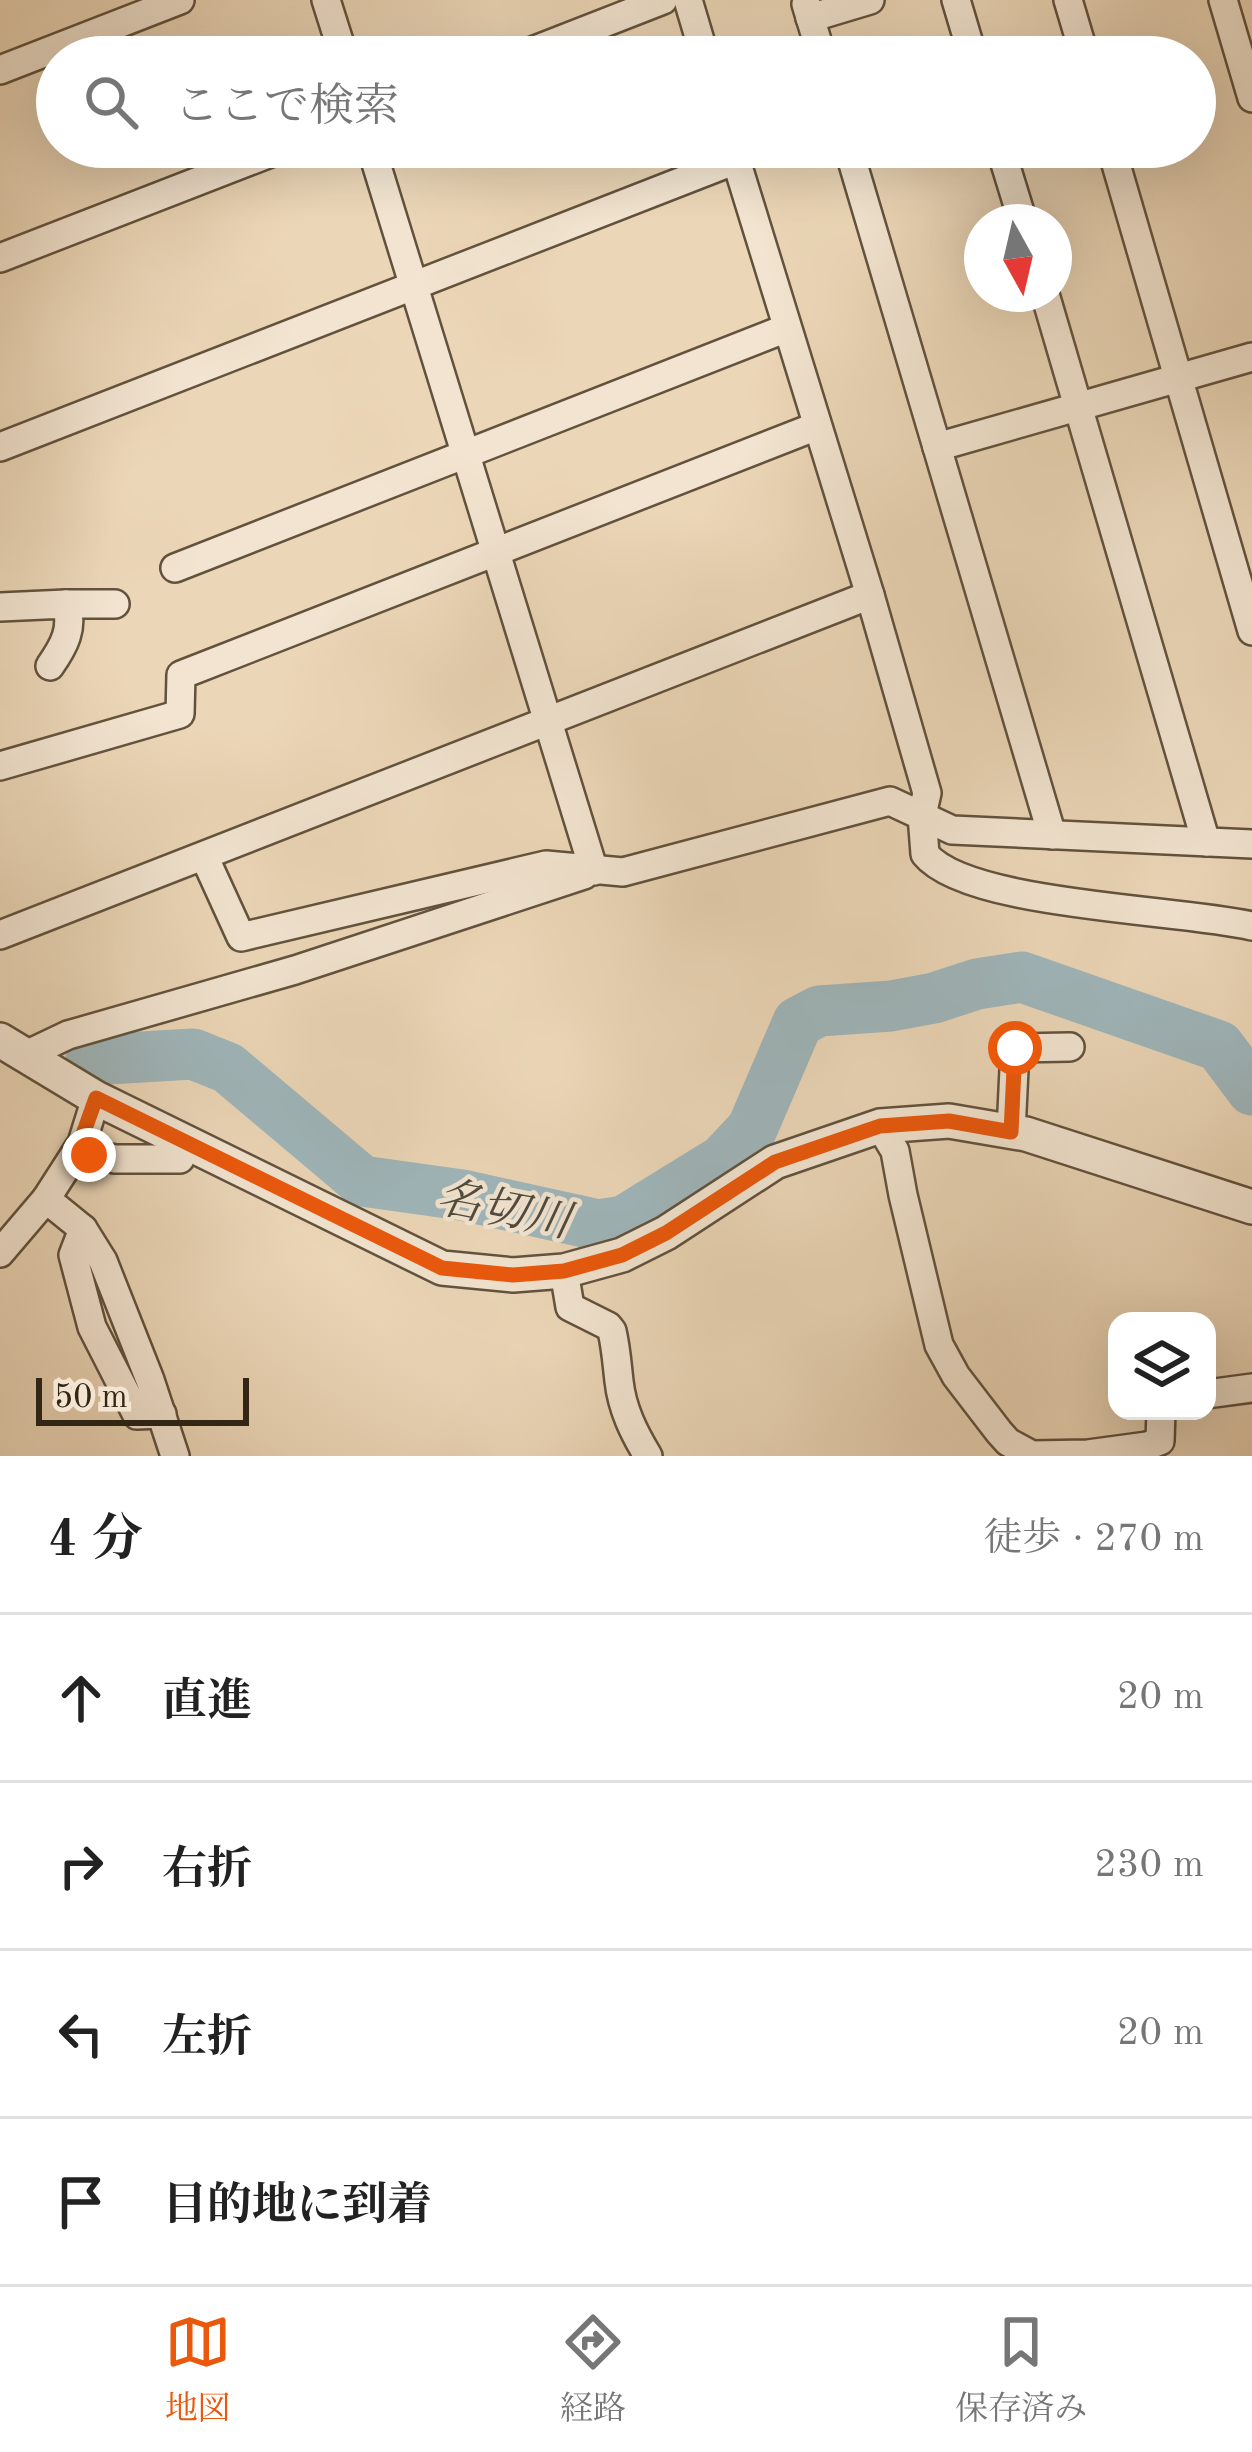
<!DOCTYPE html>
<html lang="ja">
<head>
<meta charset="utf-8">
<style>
  body { margin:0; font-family:"Old Standard TT","Noto Serif JP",serif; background:#f2f2f2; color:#222 }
  .controls { position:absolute; right:36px; bottom:36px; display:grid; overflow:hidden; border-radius:24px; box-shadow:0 12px 48px #0002 }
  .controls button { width:108px; height:108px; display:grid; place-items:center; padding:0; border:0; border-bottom:3px solid #e0e0e0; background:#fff; color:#222; font:60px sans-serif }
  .compass { position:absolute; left:964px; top:204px; width:108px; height:108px; border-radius:50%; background:#fff; box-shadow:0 12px 48px #0002; rotate:172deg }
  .scale { position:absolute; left:36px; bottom:30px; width:213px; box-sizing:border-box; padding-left:12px; border:6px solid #342614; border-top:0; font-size:33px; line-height:42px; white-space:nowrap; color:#342614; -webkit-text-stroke:9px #f2e4d0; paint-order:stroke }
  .stop { position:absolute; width:36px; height:36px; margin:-27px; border:9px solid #ea580c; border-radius:50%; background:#fff }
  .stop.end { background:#ea580c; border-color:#fff; box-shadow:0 3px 12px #0008 }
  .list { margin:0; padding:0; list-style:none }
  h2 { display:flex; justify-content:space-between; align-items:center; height:156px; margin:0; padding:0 48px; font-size:51px }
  h2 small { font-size:39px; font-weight:400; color:#767676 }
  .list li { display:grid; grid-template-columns:78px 1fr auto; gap:36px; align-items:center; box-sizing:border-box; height:168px; padding:0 48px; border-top:3px solid #e0e0e0 }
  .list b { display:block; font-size:45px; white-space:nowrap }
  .list em { font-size:39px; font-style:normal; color:#767676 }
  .icon { flex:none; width:66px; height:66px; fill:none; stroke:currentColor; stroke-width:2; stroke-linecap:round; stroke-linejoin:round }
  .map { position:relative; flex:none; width:1252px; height:1456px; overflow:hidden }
  .search { position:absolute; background:#fff; box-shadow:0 12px 48px #0002; left:36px; right:36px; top:36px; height:132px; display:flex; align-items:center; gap:30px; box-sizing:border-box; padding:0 42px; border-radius:66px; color:#767676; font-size:45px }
  .sheet { height:828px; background:#fff }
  nav { display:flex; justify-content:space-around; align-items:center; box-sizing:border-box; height:168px; border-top:3px solid #e0e0e0; background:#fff; font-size:33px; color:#767676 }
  nav a { display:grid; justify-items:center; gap:6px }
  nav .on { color:#ea580c }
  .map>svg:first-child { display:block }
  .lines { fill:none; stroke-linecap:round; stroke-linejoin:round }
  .river { stroke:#9fb6bb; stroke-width:51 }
  .minor-casing { stroke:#62523d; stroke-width:32 }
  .tertiary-casing { stroke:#62523d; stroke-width:38 }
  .minor { stroke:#f2e4d0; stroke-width:27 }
  .tertiary { stroke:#f2e4d0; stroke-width:33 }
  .route { stroke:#ea580c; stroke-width:15 }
  .labels { text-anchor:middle; stroke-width:9; stroke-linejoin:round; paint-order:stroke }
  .water-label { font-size:45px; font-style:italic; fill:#4f4a3e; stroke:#f2e4d0 }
</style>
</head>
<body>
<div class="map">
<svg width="1252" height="1456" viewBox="0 0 1252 1456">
  <rect width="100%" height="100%" fill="#ebd6b7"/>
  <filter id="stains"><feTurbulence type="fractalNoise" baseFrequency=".00167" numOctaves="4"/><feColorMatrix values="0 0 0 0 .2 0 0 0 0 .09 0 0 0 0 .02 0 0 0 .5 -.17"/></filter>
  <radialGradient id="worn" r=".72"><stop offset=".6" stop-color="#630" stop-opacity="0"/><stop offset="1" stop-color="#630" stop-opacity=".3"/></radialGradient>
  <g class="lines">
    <polyline class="river" points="91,1060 193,1054 228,1068 362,1181 462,1195 598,1225 624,1221 723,1160 752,1129 798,1022 819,1011 891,1006 934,998 977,984 1022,977 1219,1046 1252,1090"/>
    <defs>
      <g id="minor">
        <polyline points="326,0 344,57"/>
        <polyline points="688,0 705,57"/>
        <polyline points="956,0 973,57"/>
        <polyline points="1068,0 1085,57"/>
        <polyline points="1223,0 1252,98"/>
        <polyline points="806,4 822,57"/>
        <polyline points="810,18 870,0"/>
        <polyline points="517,57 663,0"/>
        <polyline points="0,70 180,0"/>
        <polyline points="371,147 594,871"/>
        <path d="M732,147L870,595L927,793L922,815L925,854C967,906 1180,909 1252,926"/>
        <polyline points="848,147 1052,835"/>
        <polyline points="1000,147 1023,222"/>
        <polyline points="1111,147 1252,631"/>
        <polyline points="0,258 286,147"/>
        <polyline points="1045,294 1206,842"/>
        <polyline points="0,447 736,160"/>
        <polyline points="937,447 1252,357"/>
        <polyline points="175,568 787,328"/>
        <polyline points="66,604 115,604"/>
        <path d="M0,607L66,604C74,628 64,646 50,666"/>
        <polyline points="0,766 180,714 181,675 817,426"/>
        <polyline points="204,856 241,937 546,865 623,872 890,801 952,830 1252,844"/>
        <polyline points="0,935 870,595"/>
        <polyline points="26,1055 68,1035 295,970 584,875"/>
        <polyline points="880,1126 895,1151 903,1195 939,1345 956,1376 999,1432 1008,1442 1032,1455 1088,1454 1147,1446 1160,1441 1161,1411"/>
        <polyline points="1011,1132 1015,1048 1070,1047"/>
        <polyline points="77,1151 115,1159 180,1159"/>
        <polyline points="46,1199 82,1143 96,1098"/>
        <polyline points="83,1229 73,1255 92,1327 137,1415 162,1414"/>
        <polyline points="0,1253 46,1199 83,1229 103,1261 150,1380 175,1456"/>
        <path d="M564,1271L570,1307L608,1326L612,1331C616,1348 617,1364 619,1381C622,1409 634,1433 648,1456"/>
        <polyline points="1207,1394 1252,1388"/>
      </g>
      <polyline id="tertiary" points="0,1040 96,1098 442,1268 513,1275 564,1271 622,1255 666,1233 775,1162 880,1126 949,1121 1026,1134 1252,1207"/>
    </defs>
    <use href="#minor" class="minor-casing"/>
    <use href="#tertiary" class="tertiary-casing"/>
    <use href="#minor" class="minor"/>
    <use href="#tertiary" class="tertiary"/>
  </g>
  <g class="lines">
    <polyline class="route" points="89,1155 77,1151 96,1098 442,1268 513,1275 564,1271 622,1255 666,1233 775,1162 880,1126 949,1121 1011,1132 1015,1048"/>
  </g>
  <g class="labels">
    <g class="water-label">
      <text transform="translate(504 1208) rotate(11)" y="16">名切川</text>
    </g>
  </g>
  <rect width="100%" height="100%" filter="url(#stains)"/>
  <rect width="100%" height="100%" fill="url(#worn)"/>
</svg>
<div class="controls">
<button><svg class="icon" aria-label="layers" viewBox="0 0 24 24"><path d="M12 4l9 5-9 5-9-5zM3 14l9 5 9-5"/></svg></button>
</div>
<svg class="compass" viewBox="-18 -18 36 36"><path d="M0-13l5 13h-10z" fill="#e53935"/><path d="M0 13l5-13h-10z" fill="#767676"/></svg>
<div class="scale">50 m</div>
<div class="stop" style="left:1015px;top:1048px"></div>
<div class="stop end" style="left:89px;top:1155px"></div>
<div class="search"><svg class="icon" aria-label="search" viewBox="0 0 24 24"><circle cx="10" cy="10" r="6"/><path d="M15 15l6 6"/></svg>ここで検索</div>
</div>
<section class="sheet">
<h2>4 分<small>徒歩 · 270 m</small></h2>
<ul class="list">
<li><svg class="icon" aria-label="ahead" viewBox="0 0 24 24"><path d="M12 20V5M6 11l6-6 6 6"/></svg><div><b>直進</b></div><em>20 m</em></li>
<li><svg class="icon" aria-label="right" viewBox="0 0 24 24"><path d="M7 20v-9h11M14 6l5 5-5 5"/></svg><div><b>右折</b></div><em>230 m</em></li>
<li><svg class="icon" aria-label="left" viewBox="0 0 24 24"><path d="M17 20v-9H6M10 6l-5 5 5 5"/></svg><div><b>左折</b></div><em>20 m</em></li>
<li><svg class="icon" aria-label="arrive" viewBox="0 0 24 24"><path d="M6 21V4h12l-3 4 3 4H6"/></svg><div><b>目的地に到着</b></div></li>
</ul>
</section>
<nav>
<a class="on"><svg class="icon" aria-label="map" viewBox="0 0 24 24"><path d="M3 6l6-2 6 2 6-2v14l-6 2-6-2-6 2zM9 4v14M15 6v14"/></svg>地図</a>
<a><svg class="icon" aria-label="directions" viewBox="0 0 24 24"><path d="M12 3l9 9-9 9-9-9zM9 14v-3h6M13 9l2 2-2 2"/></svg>経路</a>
<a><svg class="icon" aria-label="saved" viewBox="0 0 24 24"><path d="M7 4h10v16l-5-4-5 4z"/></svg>保存済み</a>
</nav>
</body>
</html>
